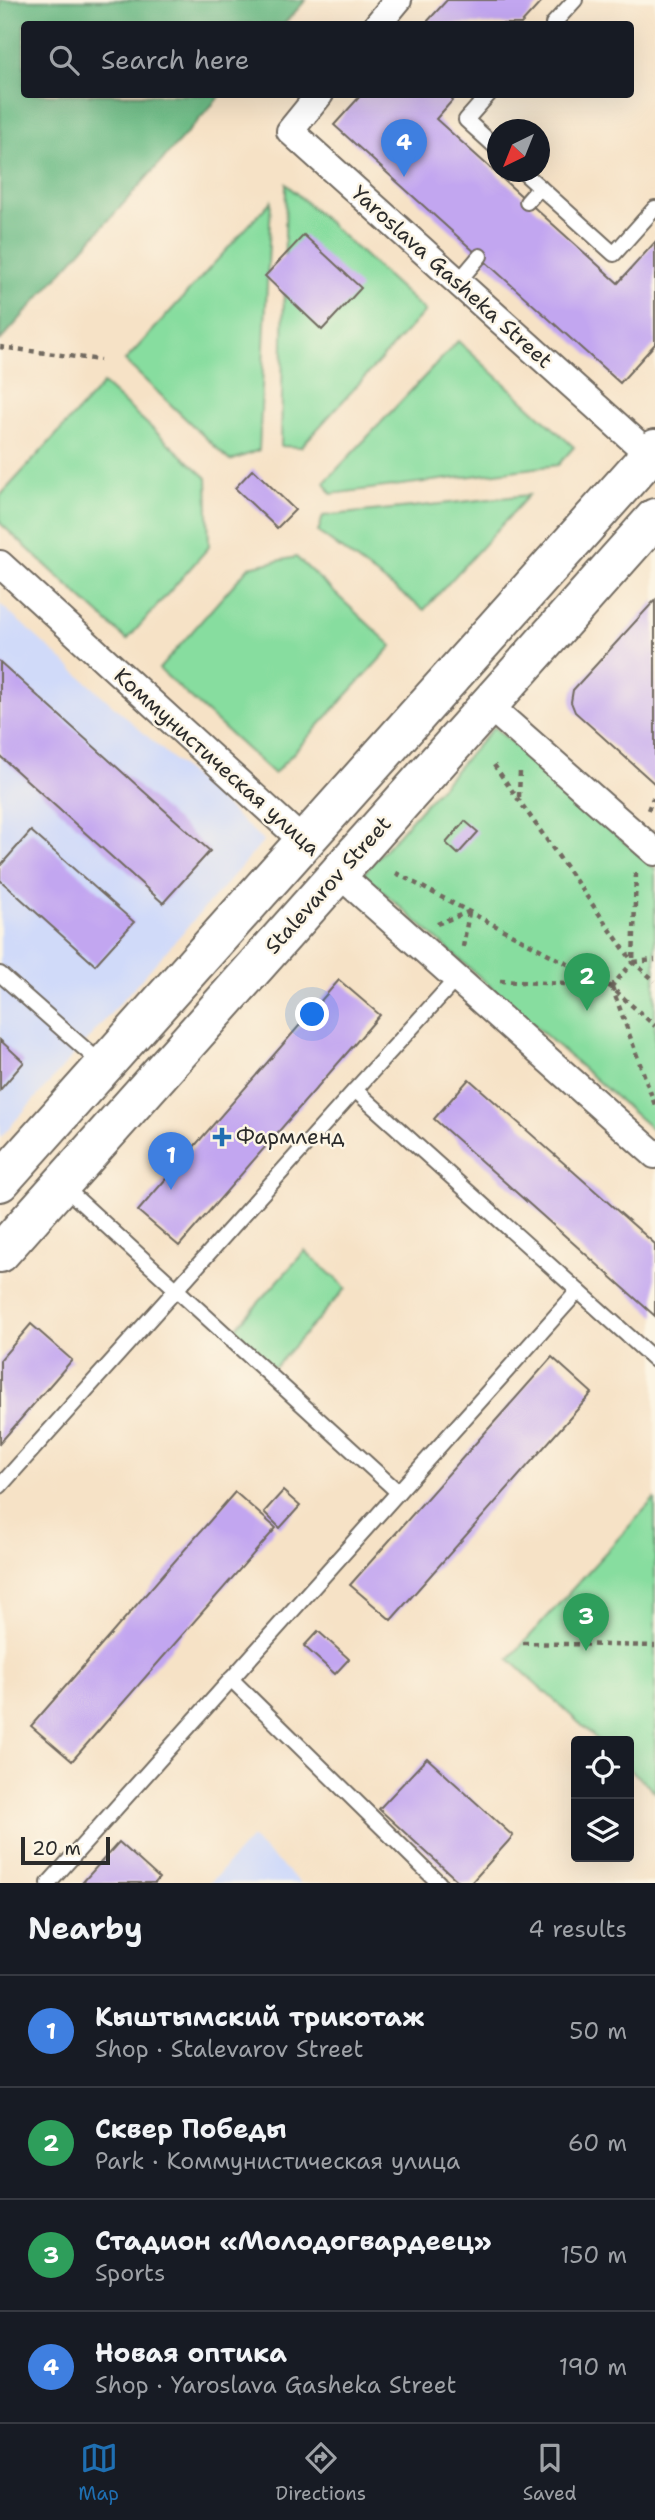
<!DOCTYPE html>
<html lang="en">
<head>
<meta charset="utf-8">
<style>
  body { margin:0; font-family:"Shantell Sans",sans-serif; background:#20242c; color:#f1f3f6 }
  .controls { position:absolute; right:21px; bottom:21px; display:grid; overflow:hidden; border-radius:7px; box-shadow:0 7px 28px #0002 }
  .controls button { width:63px; height:63px; display:grid; place-items:center; padding:0; border:0; border-bottom:2px solid #363941; background:#171b24; color:#f1f3f6; font:35px sans-serif }
  .compass { position:absolute; left:487px; top:119px; width:63px; height:63px; border-radius:50%; background:#171b24; box-shadow:0 7px 28px #0002; rotate:223deg }
  .scale { position:absolute; left:21px; bottom:18px; width:89px; box-sizing:border-box; padding-left:7px; border:4px solid #2b2b2b; border-top:0; font-size:19px; line-height:24px; white-space:nowrap; color:#2b2b2b; -webkit-text-stroke:5px #fcf5e5; paint-order:stroke }
  .you { position:absolute; left:313px; top:1015px; width:24px; height:24px; margin:-18px; border:5px solid #fff; border-radius:50%; background:#1a73e8; box-shadow:0 0 0 10px #1a73e833 }
  .badge { display:grid; place-items:center; width:46px; height:46px; border-radius:50%; background:#1f6fb2; color:#fff; font-size:23px; font-weight:700 }
  .pin { position:absolute; translate:-50% -58px; filter:drop-shadow(0 2px 4px #0008) }
  .pin::after { content:''; position:absolute; top:37px; width:24px; height:21px; background:inherit; clip-path:polygon(0 0,100% 0,50% 100%) }
  .list { margin:0; padding:0; list-style:none }
  h2 { display:flex; justify-content:space-between; align-items:center; height:91px; margin:0; padding:0 28px; font-size:30px }
  h2 small { font-size:23px; font-weight:400; color:#9ea1a6 }
  .list li { display:grid; grid-template-columns:46px 1fr auto; gap:21px; align-items:center; box-sizing:border-box; height:112px; padding:0 28px; border-top:2px solid #363941 }
  .list b { display:block; font-size:26px; white-space:nowrap }
  .list p { margin:0; font-size:23px; white-space:nowrap; color:#9ea1a6 }
  .list em { font-size:23px; font-style:normal; color:#9ea1a6 }
  .icon { flex:none; width:38px; height:38px; fill:none; stroke:currentColor; stroke-width:2; stroke-linecap:round; stroke-linejoin:round }
  .map { position:relative; flex:none; width:655px; height:1883px; overflow:hidden }
  .search { position:absolute; background:#171b24; box-shadow:0 7px 28px #0002; left:21px; right:21px; top:21px; height:77px; display:flex; align-items:center; gap:18px; box-sizing:border-box; padding:0 24px; border-radius:7px; color:#9ea1a6; font-size:26px }
  .sheet { height:539px; background:#171b24 }
  nav { display:flex; justify-content:space-around; align-items:center; box-sizing:border-box; height:98px; border-top:2px solid #363941; background:#171b24; font-size:19px; color:#9ea1a6 }
  nav a { display:grid; justify-items:center; gap:4px }
  nav .on { color:#1f6fb2 }
  .map>svg:first-child { display:block }
  .built { fill:#d0daf9 }
  .green { fill:#87dd9f; stroke:#598465; stroke-width:2 }
  .forest { fill:#6dbc86; stroke:#4c7458; stroke-width:2 }
  .building { fill:#c2a6f0 }
  .lines { fill:none; stroke-linecap:round; stroke-linejoin:round }
  .lane-casing { stroke:#726b61; stroke-width:18 }
  .street-casing { stroke:#726b61; stroke-width:30 }
  .secondary-casing { stroke:#726b61; stroke-width:42 }
  .path { stroke:#726b61; stroke-width:4.5; stroke-dasharray:5 5; stroke-linecap:butt }
  .lane { stroke:#fff; stroke-width:14 }
  .street { stroke:#fff; stroke-width:26 }
  .secondary { stroke:#fff; stroke-width:38 }
  .poi-dot { fill:#1f6fb2; stroke:#fcf5e5; stroke-width:2.5 }
  .labels { text-anchor:middle; stroke-width:5; stroke-linejoin:round; paint-order:stroke }
  .street-label { font-size:21px; fill:#2b2b2b; stroke:#fcf5e5 }
  .poi-label { font-size:21px; fill:#2b2b2b; stroke:#fcf5e5; text-anchor:start }
</style>
</head>
<body>
<div class="map">
<svg width="655" height="1883" viewBox="0 0 655 1883">
  <rect width="100%" height="100%" fill="#fcf5e5"/>
  <filter id="ink" filterUnits="userSpaceOnUse"><feTurbulence type="fractalNoise" baseFrequency=".0143" numOctaves="2"/><feDisplacementMap in="SourceGraphic" scale="14" xChannelSelector="R" yChannelSelector="G"/><feConvolveMatrix kernelMatrix="1 2 1 2 8 2 1 2 1" color-interpolation-filters="sRGB"/></filter>
  <filter id="wash" filterUnits="userSpaceOnUse"><feTurbulence type="fractalNoise" baseFrequency=".00686" numOctaves="4" result="noise"/><feDisplacementMap in="SourceGraphic" scale="28" xChannelSelector="R" yChannelSelector="G"/><feGaussianBlur stdDeviation="1.57" result="paint"/><feColorMatrix in="noise" values="0 0 0 0 0 0 0 0 0 0 0 0 0 0 0 0 0 1.4 0 .05"/><feComposite in="paint" operator="in"/></filter>
  <g filter="url(#wash)">
    <rect width="100%" height="100%" fill="#f6e2c6"/>
    <g class="built">
      <polygon points="0,604 264,841 0,1138"/>
      <polygon points="251,1838 301,1883 210,1883"/>
    </g>
    <g class="green">
      <polygon points="286,184 425,311 301,447 281,446"/>
      <polygon points="271,201 259,450 230,461 125,361"/>
      <polygon points="458,341 574,447 558,465 331,494 325,482"/>
      <polygon points="103,384 207,478 209,547 127,640 0,523 0,496"/>
      <polygon points="529,495 424,610 318,532 323,516"/>
      <polygon points="296,557 392,646 274,774 159,669 249,567"/>
      <polygon points="494,727 655,869 655,1132 363,874"/>
      <polygon points="305,1251 346,1288 274,1368 233,1331"/>
      <polygon points="654,1499 655,1500 655,1792 629,1768 629,1741 599,1741 509,1659"/>
    </g>
    <polygon class="forest" points="0,0 306,0 284,24 24,24 24,94 221,95 0,341"/>
    <g id="blocks">
      <g class="building">
        <polygon points="447,0 543,0 521,24 425,24"/>
        <polygon points="362,94 458,94 436,119 618,283 655,242 655,344 620,383 334,125"/>
        <polygon points="304,235 361,288 322,330 265,276"/>
        <polygon points="253,469 295,510 277,528 235,488"/>
        <polygon points="655,600 655,784 575,712 571,702 573,690"/>
        <polygon points="0,662 210,851 163,903 0,756"/>
        <polygon points="465,821 478,832 458,854 446,843"/>
        <polygon points="31,831 134,922 95,965 0,880 0,866"/>
        <polygon points="339,980 380,1015 179,1246 138,1211"/>
        <polygon points="0,1040 24,1062 0,1090"/>
        <polygon points="469,1079 655,1244 655,1316 434,1119"/>
        <polygon points="31,1324 72,1360 0,1443 0,1360"/>
        <polygon points="552,1357 592,1393 391,1620 350,1585"/>
        <polygon points="283,1491 300,1506 280,1528 264,1512"/>
        <polygon points="235,1492 276,1528 72,1761 31,1726"/>
        <polygon points="318,1631 349,1659 335,1674 304,1646"/>
        <polygon points="427,1758 513,1836 471,1883 460,1883 379,1809"/>
        <polygon points="119,1842 159,1878 155,1883 82,1883"/>
      </g>
    </g>
  </g>
  <g filter="url(#ink)">
    <use href="#blocks" fill-opacity="0" stroke="#726b61" stroke-width="2"/>
    <g class="lines">
      <defs>
        <g id="lane">
          <polyline points="553,24 575,0"/>
          <polyline points="489,94 466,120 498,149"/>
          <polyline points="523,172 614,254 655,208"/>
          <polyline points="527,202 540,187"/>
          <polyline points="458,282 480,256"/>
          <polyline points="0,974 103,1065"/>
          <polyline points="355,1090 457,978"/>
          <polyline points="62,1185 398,1492"/>
          <polyline points="0,1486 355,1090 655,1360"/>
          <polyline points="231,1679 439,1883"/>
          <polyline points="49,1883 578,1291"/>
        </g>
        <g id="street">
          <polyline points="378,24 398,0"/>
          <polyline points="320,94 290,131 650,455"/>
          <polyline points="0,564 304,842"/>
          <polyline points="488,705 655,852"/>
          <polyline points="338,873 655,1155"/>
        </g>
        <g id="secondary">
          <polyline points="0,1182 655,449"/>
          <polyline points="0,1253 655,518"/>
        </g>
      </defs>
      <use href="#lane" class="lane-casing"/>
      <use href="#street" class="street-casing"/>
      <use href="#secondary" class="secondary-casing"/>
      <g class="path">
        <polyline points="0,347 100,360"/>
        <polyline points="494,765 633,962 655,981"/>
        <polyline points="519,797 520,771"/>
        <polyline points="648,810 653,798"/>
        <polyline points="396,873 611,987 655,1026"/>
        <polyline points="636,873 633,962 655,960"/>
        <polyline points="437,924 468,912"/>
        <polyline points="463,947 469,912"/>
        <polyline points="500,981 607,986"/>
        <polyline points="611,987 633,962"/>
        <polyline points="612,987 655,1105"/>
        <polyline points="523,1643 655,1646"/>
      </g>
      <use href="#lane" class="lane"/>
      <use href="#street" class="street"/>
      <use href="#secondary" class="secondary"/>
    </g>
  </g>
  <path class="poi-dot" d="M218.5 1126.5h7v7h7v7h-7v7h-7v-7h-7v-7h7z"/>
  <g class="labels">
    <g class="street-label">
      <text transform="translate(452 277) rotate(42)" y="7">Yaroslava Gasheka Street</text>
      <text transform="translate(217 762) rotate(42)" y="7">Коммунистическая улица</text>
      <text transform="translate(328 885) rotate(-48)" y="7">Stalevarov Street</text>
    </g>
    <g class="poi-label">
      <text x="236" y="1144">Фармленд</text>
    </g>
  </g>
</svg>
<div class="controls">
<button><svg class="icon" aria-label="locate" viewBox="0 0 24 24"><circle cx="12" cy="12" r="6"/><path d="M12 2v4M12 18v4M2 12h4M18 12h4"/></svg></button>
<button><svg class="icon" aria-label="layers" viewBox="0 0 24 24"><path d="M12 4l9 5-9 5-9-5zM3 14l9 5 9-5"/></svg></button>
</div>
<svg class="compass" viewBox="-18 -18 36 36"><path d="M0-13l5 13h-10z" fill="#e53935"/><path d="M0 13l5-13h-10z" fill="#9ea1a6"/></svg>
<div class="scale">20 m</div>
<div class="you"></div>
<div class="pin badge" style="left:171px;top:1190px;background:#3f7fe0">1</div>
<div class="pin badge" style="left:587px;top:1011px;background:#2e9e5b">2</div>
<div class="pin badge" style="left:586px;top:1651px;background:#2e9e5b">3</div>
<div class="pin badge" style="left:404px;top:177px;background:#3f7fe0">4</div>
<div class="search"><svg class="icon" aria-label="search" viewBox="0 0 24 24"><circle cx="10" cy="10" r="6"/><path d="M15 15l6 6"/></svg>Search here</div>
</div>
<section class="sheet">
<h2>Nearby<small>4 results</small></h2>
<ul class="list">
<li><span class="badge" style="background:#3f7fe0">1</span><div><b>Кыштымский трикотаж</b><p>Shop · Stalevarov Street</p></div><em>50 m</em></li>
<li><span class="badge" style="background:#2e9e5b">2</span><div><b>Сквер Победы</b><p>Park · Коммунистическая улица</p></div><em>60 m</em></li>
<li><span class="badge" style="background:#2e9e5b">3</span><div><b>Стадион «Молодогвардеец»</b><p>Sports</p></div><em>150 m</em></li>
<li><span class="badge" style="background:#3f7fe0">4</span><div><b>Новая оптика</b><p>Shop · Yaroslava Gasheka Street</p></div><em>190 m</em></li>
</ul>
</section>
<nav>
<a class="on"><svg class="icon" aria-label="map" viewBox="0 0 24 24"><path d="M3 6l6-2 6 2 6-2v14l-6 2-6-2-6 2zM9 4v14M15 6v14"/></svg>Map</a>
<a><svg class="icon" aria-label="directions" viewBox="0 0 24 24"><path d="M12 3l9 9-9 9-9-9zM9 14v-3h6M13 9l2 2-2 2"/></svg>Directions</a>
<a><svg class="icon" aria-label="saved" viewBox="0 0 24 24"><path d="M7 4h10v16l-5-4-5 4z"/></svg>Saved</a>
</nav>
</body>
</html>
